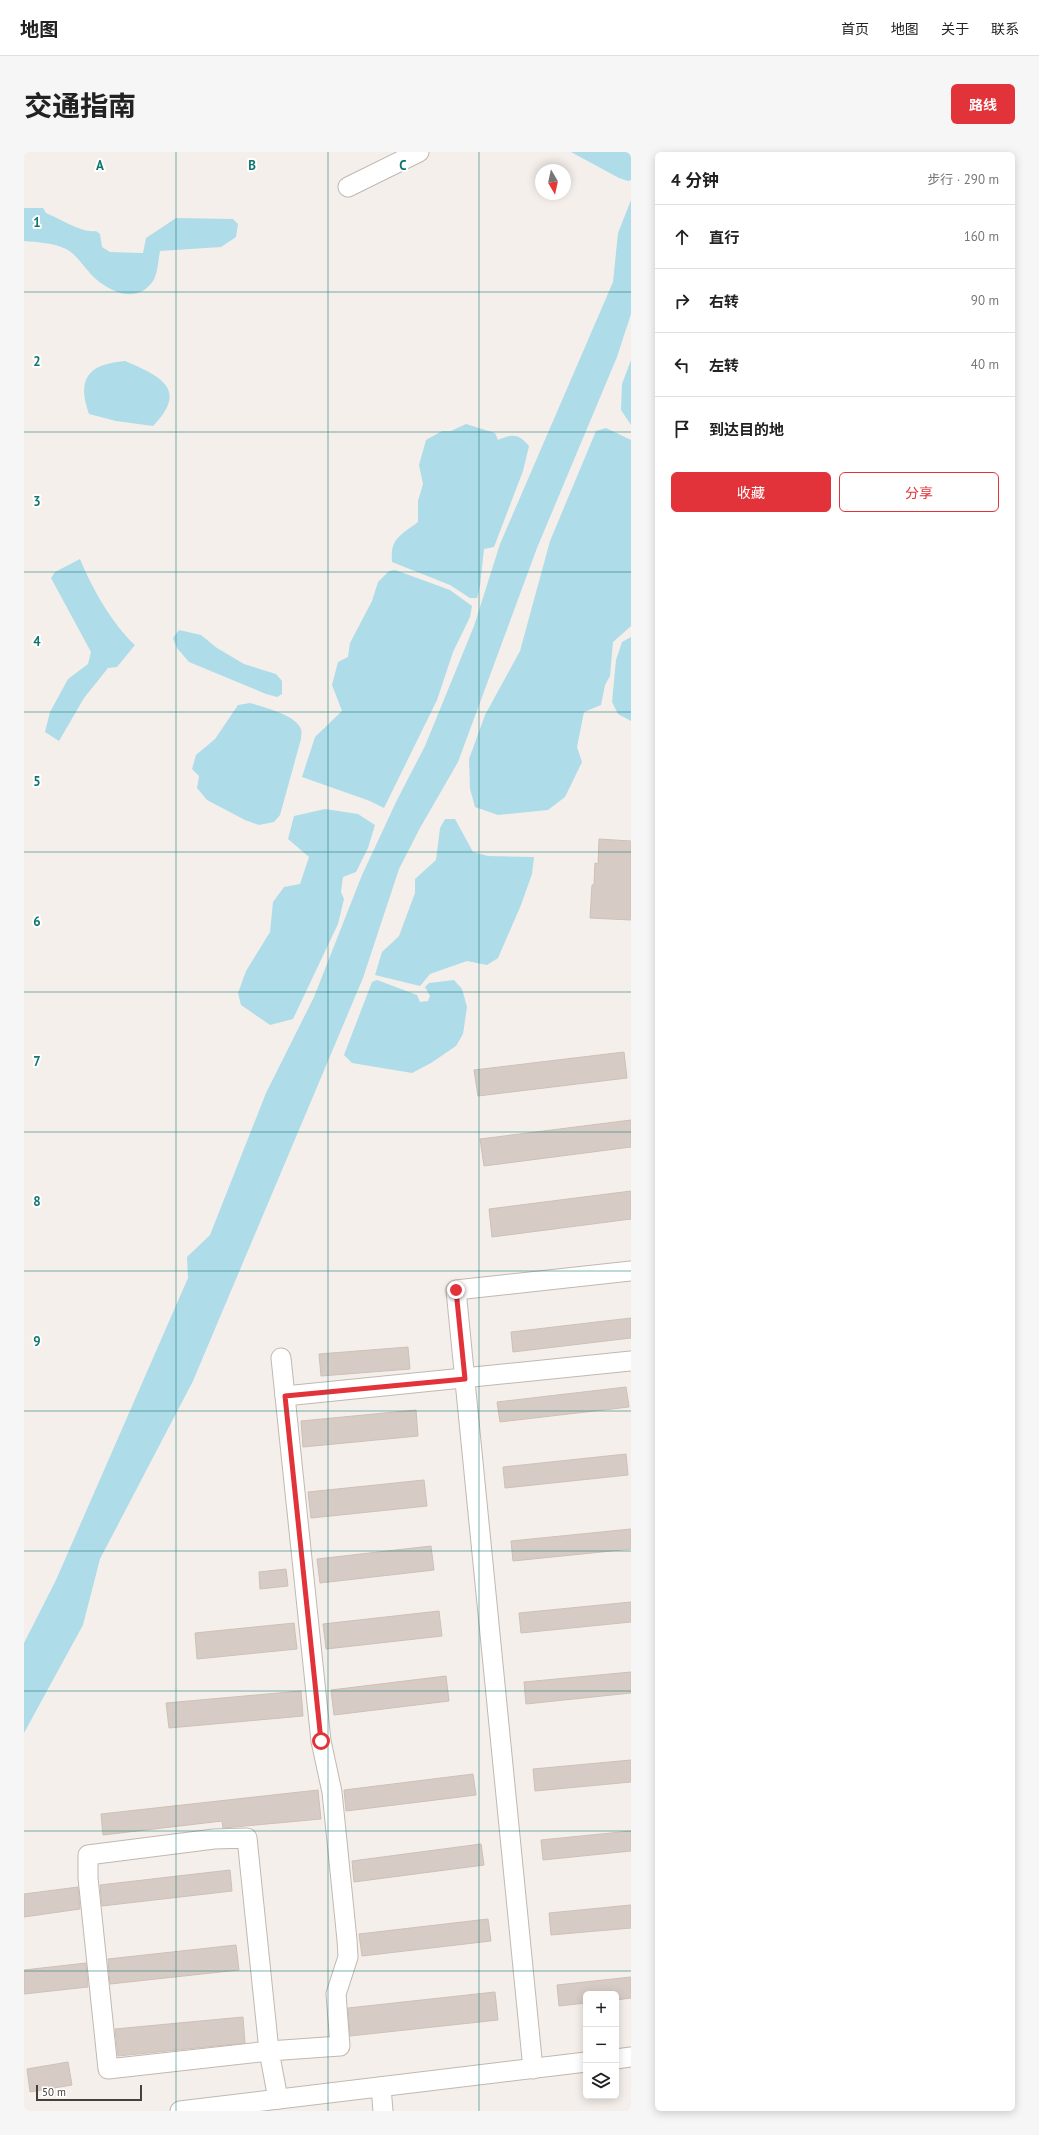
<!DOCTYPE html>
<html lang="zh">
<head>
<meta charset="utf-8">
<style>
  body { margin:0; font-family:"PT Sans","Noto Sans SC",sans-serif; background:#f6f6f6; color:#222 }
  .controls { position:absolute; right:12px; bottom:12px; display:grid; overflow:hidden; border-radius:6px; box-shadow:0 2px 10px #0003 }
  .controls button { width:36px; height:36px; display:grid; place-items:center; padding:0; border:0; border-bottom:1px solid #e0e0e0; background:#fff; color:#222; font:20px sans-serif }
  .compass { position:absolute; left:511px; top:12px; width:36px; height:36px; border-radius:50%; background:#fff; box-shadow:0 2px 10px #0003; rotate:171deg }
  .scale { position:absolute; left:12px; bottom:10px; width:106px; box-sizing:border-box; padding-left:4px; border:2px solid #473f3a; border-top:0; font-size:11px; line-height:14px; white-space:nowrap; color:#473f3a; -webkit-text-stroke:3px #fff; paint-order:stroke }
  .stop { position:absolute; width:12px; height:12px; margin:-9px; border:3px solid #e2333a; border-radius:50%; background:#fff }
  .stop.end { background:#e2333a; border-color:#fff; box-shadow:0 1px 4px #0008 }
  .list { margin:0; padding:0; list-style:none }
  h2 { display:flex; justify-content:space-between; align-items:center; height:52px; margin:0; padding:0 16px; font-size:17px }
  h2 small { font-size:13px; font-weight:400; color:#767676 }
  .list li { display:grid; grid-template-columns:26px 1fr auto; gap:12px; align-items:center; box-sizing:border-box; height:64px; padding:0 16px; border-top:1px solid #e0e0e0 }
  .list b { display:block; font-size:15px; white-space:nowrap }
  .list em { font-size:13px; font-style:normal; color:#767676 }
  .actions { display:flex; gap:8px; padding:12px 16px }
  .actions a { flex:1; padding:9px 0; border:1px solid #e2333a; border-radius:6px; text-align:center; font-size:14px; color:#e2333a }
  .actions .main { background:#e2333a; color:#fff }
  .icon { flex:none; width:22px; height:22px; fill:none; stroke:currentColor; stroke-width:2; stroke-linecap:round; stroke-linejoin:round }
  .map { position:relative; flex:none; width:607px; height:1959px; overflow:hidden; border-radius:6px }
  header { display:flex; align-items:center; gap:24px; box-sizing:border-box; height:56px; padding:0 20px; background:#fff; border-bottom:1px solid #e0e0e0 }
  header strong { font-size:19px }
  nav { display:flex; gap:22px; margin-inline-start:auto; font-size:14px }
  .intro { display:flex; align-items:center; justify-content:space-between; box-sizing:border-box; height:96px; padding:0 24px }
  h1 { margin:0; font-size:28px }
  .button { padding:10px 18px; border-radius:6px; background:#e2333a; color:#fff; font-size:14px; font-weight:700 }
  main { display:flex; gap:24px; padding:0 24px }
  aside { flex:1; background:#fff; border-radius:6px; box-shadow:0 2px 10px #0003 }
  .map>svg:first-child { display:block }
  .water { fill:#afdce9 }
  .building { fill:#d7ccc5; stroke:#cec0b5 }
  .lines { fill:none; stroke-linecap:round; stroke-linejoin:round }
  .minor-casing { stroke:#c1b8b1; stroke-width:21 }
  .minor { stroke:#fff; stroke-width:19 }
  .route { stroke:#e2333a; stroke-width:5 }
  .grid { fill:none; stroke:#0f766e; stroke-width:1; stroke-opacity:0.55 }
  .grid-label { font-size:13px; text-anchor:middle; font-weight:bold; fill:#0f766e; stroke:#fff; stroke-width:4; stroke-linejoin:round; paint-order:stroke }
</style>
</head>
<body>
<header>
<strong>地图</strong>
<nav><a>首页</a><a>地图</a><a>关于</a><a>联系</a></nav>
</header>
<div class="intro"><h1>交通指南</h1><a class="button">路线</a></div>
<main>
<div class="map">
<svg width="607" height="1959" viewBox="0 0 607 1959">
  <rect width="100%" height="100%" fill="#f4efeb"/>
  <g class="water">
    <polygon points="547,0 607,0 607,28 604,29 595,26"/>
    <polygon points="607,48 607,162 593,205 513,396 434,610 396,676 375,717 339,826 169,1229 76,1407 59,1473 0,1581 0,1491 32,1428 164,1126 163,1105 186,1083 242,941 290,845 338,723 373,648 401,594 450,474 476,392 589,130 594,81"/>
    <path d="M0,56H19L22,61C37,67 57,81 72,79L76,82L78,95L86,100L119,101L122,86L152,66L209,67L214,72L212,85L197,95L136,99C134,109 134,121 129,129C114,151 90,142 73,128C62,119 54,103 42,97C30,91 13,90 0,89Z"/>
    <polygon points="607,208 607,273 597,258 598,232"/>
    <path d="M101,209C136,224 165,237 129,274L92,269L65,262C52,226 65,212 101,209Z"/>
    <path d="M442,272L471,281L474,288C488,282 494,281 505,294L499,319L470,395L460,397L456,434L453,446H446L426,433L368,410C366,386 377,383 394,370V349L399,332L395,313L402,288L418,279H427Z"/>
    <polygon points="582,276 607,288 607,474 589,490 586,524 581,533 577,553 560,560 553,595 558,610 541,645 524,658 474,663 451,655 446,637 445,607 461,563 496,499 526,389 572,279"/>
    <path d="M56,407C68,436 88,472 111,493L93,515L84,516L60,546L35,589L21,580L26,560L44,527L64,512L67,500L27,426L31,420Z"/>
    <polygon points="371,418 426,438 448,454 446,465 429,500 413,548 360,656 346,649 278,625 291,585 318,559 308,533 314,510 324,505 326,491 348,449 354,430 365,419"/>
    <polygon points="155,478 177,483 193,496 220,512 252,522 258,529 258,542 253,545 242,542 165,510 153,496 149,486"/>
    <polygon points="607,485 607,569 594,562 588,550 592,508 598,490"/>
    <path d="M226,551C240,555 272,563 277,577C278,580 277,584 277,587L256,663L250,670L235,673L221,668L183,648L173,636L175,624L168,617L172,603L191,587L214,553Z"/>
    <polygon points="301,657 334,662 351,673 344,696 332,720 319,725 317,740 320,747 314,772 269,867 246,873 217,853 214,841 222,819 246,780 249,750 260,735 276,732 285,705 264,687 270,664"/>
    <polygon points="421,667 431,667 449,700 464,704 510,705 508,722 497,753 474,806 463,813 443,809 406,822 396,834 351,823 358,800 375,784 391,741 391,727 412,708 416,676"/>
    <polygon points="353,828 393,843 396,850 404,849 406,844 401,835 405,831 430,828 438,837 443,855 439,882 432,894 407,911 388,921 328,911 320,903 348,830"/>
  </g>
  <g class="building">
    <polygon points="575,687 607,689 607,768 566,766 568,733 570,733 571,711 574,712"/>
    <polygon points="600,900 603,926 454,944 450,918"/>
    <polygon points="607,968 607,995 460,1014 456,987"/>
    <polygon points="607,1039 607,1067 468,1085 465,1057"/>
    <polygon points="607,1166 607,1186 489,1200 487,1180"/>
    <polygon points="384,1195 386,1217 297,1224 295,1202"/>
    <polygon points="602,1235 605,1255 476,1270 473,1250"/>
    <polygon points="392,1258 394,1284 279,1295 277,1269"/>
    <polygon points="602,1302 604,1323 481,1336 479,1315"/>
    <polygon points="400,1328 403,1354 287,1366 284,1340"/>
    <polygon points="607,1377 607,1397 489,1409 487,1389"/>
    <polygon points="407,1394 410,1418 296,1431 293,1407"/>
    <polygon points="262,1417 264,1434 236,1437 235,1420"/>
    <polygon points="607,1450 607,1470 497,1481 495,1461"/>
    <polygon points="415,1459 418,1484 302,1497 299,1472"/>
    <polygon points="270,1471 273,1497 173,1507 171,1481"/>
    <polygon points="607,1520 607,1541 502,1552 500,1530"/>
    <polygon points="422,1524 425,1549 310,1563 307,1538"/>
    <polygon points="277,1539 279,1564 145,1576 142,1551"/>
    <polygon points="607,1608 607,1630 511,1639 509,1617"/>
    <polygon points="449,1622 452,1643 322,1659 320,1638"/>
    <polygon points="294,1638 297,1667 199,1676 198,1669 79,1683 77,1662"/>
    <polygon points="607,1679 607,1699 519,1708 517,1688"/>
    <polygon points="457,1692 460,1713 330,1730 328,1709"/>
    <polygon points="206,1718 208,1739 78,1754 76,1733"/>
    <polygon points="54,1735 56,1757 0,1765 0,1742"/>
    <polygon points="607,1753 607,1776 527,1783 525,1761"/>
    <polygon points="464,1767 467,1789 338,1804 335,1782"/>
    <polygon points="212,1793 215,1818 86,1832 84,1807"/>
    <polygon points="62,1811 64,1835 0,1842 0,1818"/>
    <polygon points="607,1825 607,1846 592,1848 592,1842 562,1842 562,1851 535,1854 533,1833"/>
    <polygon points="471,1840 474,1868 326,1884 324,1856"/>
    <polygon points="219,1865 221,1891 94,1904 91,1877"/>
    <polygon points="44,1910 48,1933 6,1940 3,1917"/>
  </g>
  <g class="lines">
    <defs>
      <g id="minor">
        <polyline points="324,35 395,0"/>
        <polyline points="261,1244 607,1209"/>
        <polygon points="223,1686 245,1899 84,1917 64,1726 64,1703 190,1687"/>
        <polyline points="592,1907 607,1905"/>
        <polyline points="509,1917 432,1138 607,1119"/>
        <polyline points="357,1935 359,1959"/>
        <polyline points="254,1947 245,1899 316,1894 312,1842 324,1805 323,1788 308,1640 297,1589 257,1206"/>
        <polyline points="156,1959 562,1910"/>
      </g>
    </defs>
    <use href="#minor" class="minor-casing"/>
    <use href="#minor" class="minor"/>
  </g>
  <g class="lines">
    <polyline class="route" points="297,1589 261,1244 441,1227 432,1138"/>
  </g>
  <path class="grid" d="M152,0V1959M304,0V1959M455,0V1959M0,140H607M0,280H607M0,420H607M0,560H607M0,700H607M0,840H607M0,980H607M0,1119H607M0,1259H607M0,1399H607M0,1539H607M0,1679H607M0,1819H607"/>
  <g class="grid-label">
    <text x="76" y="18">A</text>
    <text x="228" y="18">B</text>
    <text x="379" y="18">C</text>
    <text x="13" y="75">1</text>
    <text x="13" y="214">2</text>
    <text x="13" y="354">3</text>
    <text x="13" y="494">4</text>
    <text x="13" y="634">5</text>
    <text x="13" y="774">6</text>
    <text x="13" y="914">7</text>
    <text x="13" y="1054">8</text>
    <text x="13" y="1194">9</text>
  </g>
</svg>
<div class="controls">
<button>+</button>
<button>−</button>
<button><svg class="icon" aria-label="layers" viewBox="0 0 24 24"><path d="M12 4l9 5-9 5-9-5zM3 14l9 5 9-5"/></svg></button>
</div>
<svg class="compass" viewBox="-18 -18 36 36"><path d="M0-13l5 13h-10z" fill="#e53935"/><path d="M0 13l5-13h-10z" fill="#767676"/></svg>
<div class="scale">50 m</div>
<div class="stop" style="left:297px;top:1589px"></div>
<div class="stop end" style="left:432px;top:1138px"></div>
</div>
<aside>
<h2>4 分钟<small>步行 · 290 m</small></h2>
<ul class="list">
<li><svg class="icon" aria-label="ahead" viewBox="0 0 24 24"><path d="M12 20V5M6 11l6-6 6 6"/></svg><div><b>直行</b></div><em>160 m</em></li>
<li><svg class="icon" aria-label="right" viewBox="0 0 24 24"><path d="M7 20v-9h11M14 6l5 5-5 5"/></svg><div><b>右转</b></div><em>90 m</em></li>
<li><svg class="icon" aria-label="left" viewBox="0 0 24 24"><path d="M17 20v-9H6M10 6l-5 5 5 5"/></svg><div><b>左转</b></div><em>40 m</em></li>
<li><svg class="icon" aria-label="arrive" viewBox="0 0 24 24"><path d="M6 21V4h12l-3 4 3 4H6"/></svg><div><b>到达目的地</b></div></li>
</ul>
<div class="actions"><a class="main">收藏</a><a>分享</a></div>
</aside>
</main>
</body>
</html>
